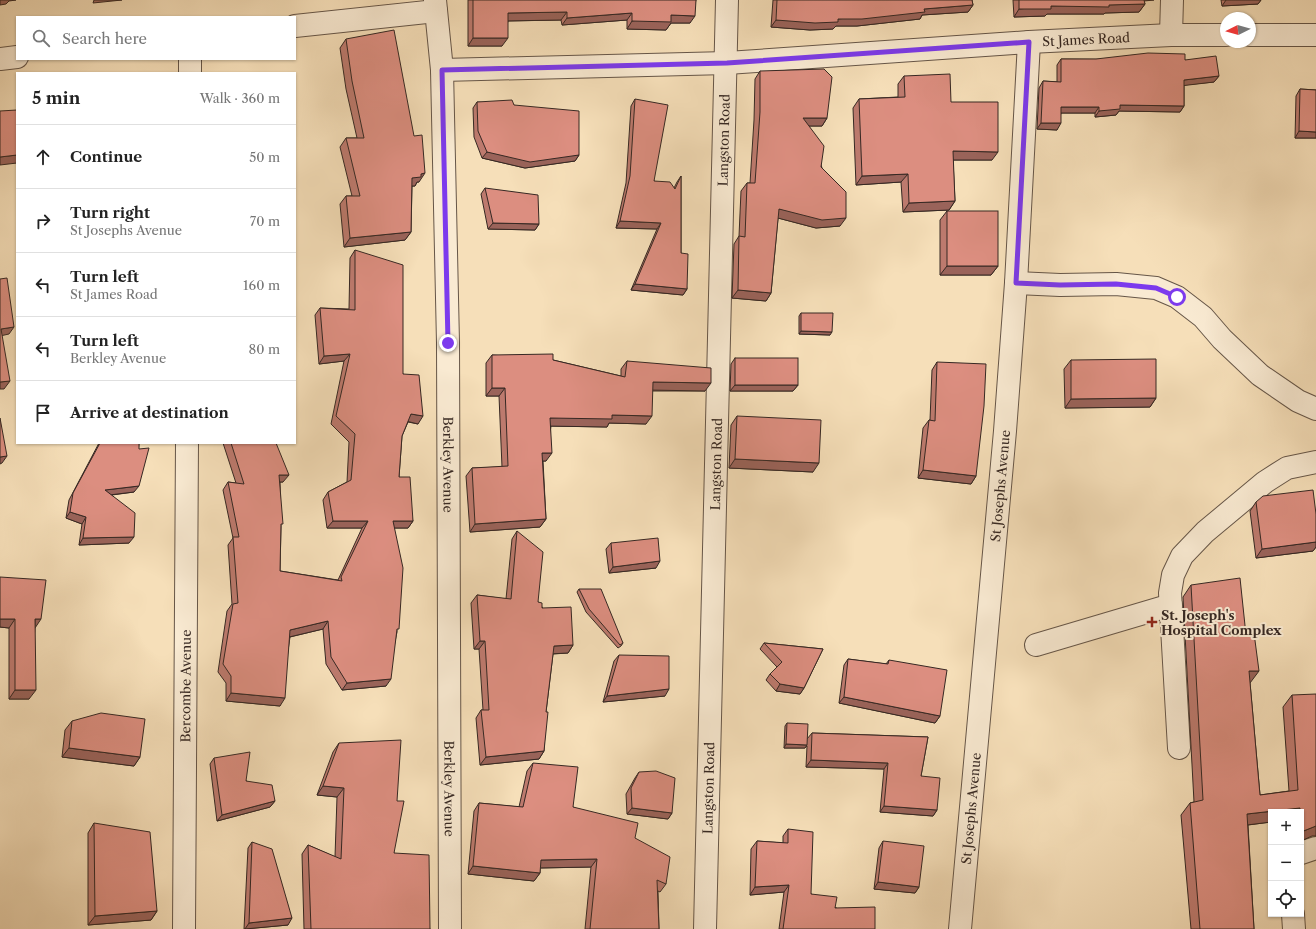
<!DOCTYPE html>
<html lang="en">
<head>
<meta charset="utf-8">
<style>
  body { margin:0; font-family:"Libre Caslon Text",serif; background:#f2f2f2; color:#222 }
  .controls { position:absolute; right:12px; bottom:12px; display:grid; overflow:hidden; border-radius:0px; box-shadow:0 1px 3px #0004 }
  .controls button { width:36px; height:36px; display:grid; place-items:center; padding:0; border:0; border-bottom:1px solid #e0e0e0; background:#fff; color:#222; font:20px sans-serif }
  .compass { position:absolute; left:1220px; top:12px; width:36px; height:36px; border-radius:50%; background:#fff; box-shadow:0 1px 3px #0004; rotate:265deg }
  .stop { position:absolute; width:12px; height:12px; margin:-9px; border:3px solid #7c3aed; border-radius:50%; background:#fff }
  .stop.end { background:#7c3aed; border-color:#fff; box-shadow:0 1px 4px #0008 }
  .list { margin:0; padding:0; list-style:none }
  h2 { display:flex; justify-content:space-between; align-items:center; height:52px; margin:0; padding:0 16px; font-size:17px }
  h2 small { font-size:13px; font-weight:400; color:#767676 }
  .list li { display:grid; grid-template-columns:26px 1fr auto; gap:12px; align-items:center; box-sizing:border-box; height:64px; padding:0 16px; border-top:1px solid #e0e0e0 }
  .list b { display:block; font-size:15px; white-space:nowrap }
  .list p { margin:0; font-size:13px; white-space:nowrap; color:#767676 }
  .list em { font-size:13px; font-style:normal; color:#767676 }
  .icon { flex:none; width:22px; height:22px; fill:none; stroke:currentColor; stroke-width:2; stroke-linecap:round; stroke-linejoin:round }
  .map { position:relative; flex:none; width:1316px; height:929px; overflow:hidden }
  .search { position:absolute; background:#fff; box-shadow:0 1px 3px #0004; left:16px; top:16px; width:280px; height:44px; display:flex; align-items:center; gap:10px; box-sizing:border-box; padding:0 14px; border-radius:0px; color:#767676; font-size:15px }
  .panel { position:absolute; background:#fff; box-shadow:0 1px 3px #0004; left:16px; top:72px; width:280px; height:372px; border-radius:0px }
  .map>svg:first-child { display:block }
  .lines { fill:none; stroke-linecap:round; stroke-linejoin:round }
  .minor-casing { stroke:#665648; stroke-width:24 }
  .minor { stroke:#f9ead2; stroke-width:22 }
  .wall { fill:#bd7a6e; stroke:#362823 }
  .shaded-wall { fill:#9a635a; stroke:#362823 }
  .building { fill:#dc8e80; stroke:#362823 }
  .route { stroke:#7c3aed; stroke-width:5 }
  .poi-dot { fill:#8f2418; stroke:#f9ead2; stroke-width:1.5 }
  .labels { text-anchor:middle; stroke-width:4; stroke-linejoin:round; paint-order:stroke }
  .street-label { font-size:13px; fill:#362823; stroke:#f9ead2 }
  .poi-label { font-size:13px; font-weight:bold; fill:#362823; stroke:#f9ead2; text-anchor:start }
</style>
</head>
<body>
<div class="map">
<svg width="1316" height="929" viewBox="0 0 1316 929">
  <rect width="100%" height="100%" fill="#f6dfb9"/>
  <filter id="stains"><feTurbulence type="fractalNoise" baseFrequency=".005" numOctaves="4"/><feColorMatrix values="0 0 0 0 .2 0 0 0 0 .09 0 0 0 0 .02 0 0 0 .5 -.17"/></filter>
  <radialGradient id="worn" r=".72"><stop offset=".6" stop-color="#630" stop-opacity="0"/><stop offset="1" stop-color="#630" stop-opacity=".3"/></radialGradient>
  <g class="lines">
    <defs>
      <g id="minor">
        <path id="s1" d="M435,0L442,70L448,343L450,929"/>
        <polyline points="295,26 436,11"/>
        <polyline points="1171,35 1172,0"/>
        <polyline points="1250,35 1316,35"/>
        <polyline points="0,59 17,57"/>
        <path id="s2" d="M442,70L727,63L1029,42L1171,35H1226"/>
        <polyline points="190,73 190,59"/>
        <polyline points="1016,283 1060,285 1116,284 1156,288 1177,297 1203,317 1222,339 1260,375 1298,401 1316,409"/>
        <polyline points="1036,645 1171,605"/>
        <polyline points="1179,748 1170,593 1173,575 1182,556 1205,532 1265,482 1287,468 1316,462"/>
        <polyline points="1301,853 1316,848"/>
        <polyline points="1293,914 1294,929"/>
        <path id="s3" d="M184,929L187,443"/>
        <path id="s4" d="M705,929L727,0"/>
        <path id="s5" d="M960,929L1005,431L1016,283L1029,42"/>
      </g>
    </defs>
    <use href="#minor" class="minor-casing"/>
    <use href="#minor" class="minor"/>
  </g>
  <g class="wall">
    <polygon points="468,0 696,0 690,23 671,23 666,30 627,29 627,20 562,25 561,20 508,21 502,46 468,46"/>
    <polygon points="773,0 972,0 973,5 968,12 922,15 920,19 857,26 836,26 833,29 810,30 771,27"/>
    <polygon points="1013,0 1154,0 1144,1 1145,4 1139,12 1105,13 1104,14 1047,14 1045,16 1014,17"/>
    <polygon points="1221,0 1261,0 1258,4 1222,6"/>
    <polygon points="346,39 419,182 417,182 415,186 412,186 411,232 405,240 344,247 340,204 346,196 352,196 340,147 346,138 357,138 346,89 340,48"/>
    <polygon points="1061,59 1185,60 1219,76 1214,82 1184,85 1184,106 1180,112 1119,111 1116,115 1095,117 1095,113 1061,113 1057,130 1037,129 1039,88 1043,81 1057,82 1057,65"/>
    <polygon points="760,71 827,118 822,126 809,126 840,226 816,228 778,218 771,293 766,301 732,298 734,244 739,236 741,191 747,183 750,183 754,120 755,79"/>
    <polygon points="904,76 951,102 992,160 953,160 955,201 949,210 903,212 901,182 856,185 853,108 859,99 898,97 898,84"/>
    <polygon points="1300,89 1316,90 1316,138 1295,138 1296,96"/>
    <polygon points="635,99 654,181 674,188 677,182 681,176 681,253 687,289 683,295 631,290 657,229 616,228 626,183 631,106"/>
    <polygon points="477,102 514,105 579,155 575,161 525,168 482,158 474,137 473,108"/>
    <polygon points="485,188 539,224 535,230 488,229 481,194"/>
    <polygon points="947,211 998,266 991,275 940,275 940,220"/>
    <polygon points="355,250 403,374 418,424 408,422 402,436 399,477 413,521 408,528 394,528 397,632 386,686 342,690 326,664 323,629 290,637 280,706 226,701 226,683 218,672 227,611 232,604 228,545 233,538 223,490 228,482 236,483 223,443 276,443 283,482 280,482 281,527 280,571 338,580 362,528 327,528 323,500 328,492 347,482 349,442 331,424 344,361 319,364 315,315 320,308 349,309 350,258"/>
    <polygon points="801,313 830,335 799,334 799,316"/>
    <polygon points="492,355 553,360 621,376 621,369 627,361 705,391 652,391 646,424 609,423 607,427 551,426 546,461 543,461 546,519 540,527 470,532 466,476 472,468 502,467 499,396 486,396 486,363"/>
    <polygon points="735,358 798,385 793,391 730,391 731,364"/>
    <polygon points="1071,360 1156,398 1150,407 1065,408 1064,369"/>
    <polygon points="937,362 976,476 971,484 918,478 923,428 929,420 930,420 932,370"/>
    <polygon points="737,416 813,472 729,468 731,425"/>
    <polygon points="99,443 139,443 134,492 112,495 129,543 79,545 82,524 66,518 69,500"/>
    <polygon points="1256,502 1316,514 1316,547 1313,551 1256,558 1250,511"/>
    <polygon points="517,531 538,602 573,645 568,653 553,654 546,712 544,751 539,759 480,765 476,718 481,710 483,710 479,649 474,649 471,603 477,595 506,599 512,539"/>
    <polygon points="611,543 656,568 609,573 606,549"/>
    <polygon points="0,577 35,628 29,699 9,699 9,628 0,627"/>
    <polygon points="1191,585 1250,683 1260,795 1289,791 1283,707 1292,695 1312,836 1301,812 1271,812 1271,822 1248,825 1254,929 1191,929 1181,815 1190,803 1194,802 1183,597"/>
    <polygon points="579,589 623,643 621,646 618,648 586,612 577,592"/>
    <polygon points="764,643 823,649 804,688 800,694 776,691 766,680 770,674 777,667 760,649"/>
    <polygon points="619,655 665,696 603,702 614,661"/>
    <polygon points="848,659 886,664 889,660 940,716 935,723 839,703 844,665"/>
    <polygon points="72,721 140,757 134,766 62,757 65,730"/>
    <polygon points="787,723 807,739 812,733 928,737 921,776 937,810 933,816 880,812 884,769 806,767 807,746 805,748 784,748 785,726"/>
    <polygon points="339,743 394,853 430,929 304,929 302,854 308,845 335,857 337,797 317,795 333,752"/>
    <polygon points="214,758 275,801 270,807 217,821 210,764"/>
    <polygon points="533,763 573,807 635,838 666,884 660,892 658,891 659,929 585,929 591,867 540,868 540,873 534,881 468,874 474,811 479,803 519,807 527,771"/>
    <polygon points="639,772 672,813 668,819 627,814 626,794 635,778"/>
    <polygon points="94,823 157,911 151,920 88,925 88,833"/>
    <polygon points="788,829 811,894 875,929 779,929 784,892 750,895 751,849 757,841 783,843 783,836"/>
    <polygon points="883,841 919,887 915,893 874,889 879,848"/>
    <polygon points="252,842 288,925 244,929 248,848"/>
  </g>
  <g class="shaded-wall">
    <polygon points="0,0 16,0 9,1 6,4 0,5"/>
    <polygon points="94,0 122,0 93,3"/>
    <polygon points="1226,0 1261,0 1258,4 1222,6"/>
    <polygon points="1145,4 1139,12 1105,13 1104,14 1047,14 1045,16 1014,17 1019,9 1051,6"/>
    <polygon points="973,5 968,12 922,15 920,19 857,26 836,26 833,29 810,30 771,27 776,20 838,19 924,9"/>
    <polygon points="567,12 561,20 502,21 508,13"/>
    <polygon points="632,13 627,20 562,25 567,18"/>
    <polygon points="671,15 695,16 690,23 671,23 666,30 627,29 632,21"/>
    <polygon points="473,38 508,38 502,46 468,46"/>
    <polygon points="1219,76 1214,82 1180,86 1184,80"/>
    <polygon points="1120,105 1184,106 1180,112 1119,111 1116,115 1095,117 1099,111"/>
    <polygon points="1061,107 1099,107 1095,113 1057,113"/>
    <polygon points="803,118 827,118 822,126 797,126"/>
    <polygon points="1041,123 1061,123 1057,130 1037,129"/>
    <polygon points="1299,131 1316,132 1316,138 1295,138"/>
    <polygon points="953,151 998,152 992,160 947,160"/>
    <polygon points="487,152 579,155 575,161 525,168 482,158"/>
    <polygon points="17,155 17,163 0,165 0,157"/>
    <polygon points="425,173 419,182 417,182 415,186 406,186 412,178 421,174"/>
    <polygon points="908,174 901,182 856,185 862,176"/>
    <polygon points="955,201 949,210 903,212 909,203"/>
    <polygon points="779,209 846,218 840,226 816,228 774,217"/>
    <polygon points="620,221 661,223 657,229 616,228"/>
    <polygon points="493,223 539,224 535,230 488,229"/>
    <polygon points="411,232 405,240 344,247 350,238"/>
    <polygon points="947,266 998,266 991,275 940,275"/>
    <polygon points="635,284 687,289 683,295 631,290"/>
    <polygon points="738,290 771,293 766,301 732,298"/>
    <polygon points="14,327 9,334 0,336 1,329"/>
    <polygon points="801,331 832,332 830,335 799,334"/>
    <polygon points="350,354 344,361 319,364 324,356"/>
    <polygon points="10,381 4,389 0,389 0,382"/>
    <polygon points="653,382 711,383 705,391 647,390"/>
    <polygon points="735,385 798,385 793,391 730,391"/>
    <polygon points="492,388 505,388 499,396 486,396"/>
    <polygon points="1156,398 1150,407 1065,408 1071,399"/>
    <polygon points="411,414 423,416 418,424 406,421"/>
    <polygon points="612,415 652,416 646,424 609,423 607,427 545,426 550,418"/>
    <polygon points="542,453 552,453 546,461 537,461"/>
    <polygon points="7,456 2,463 0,464 0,457"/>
    <polygon points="735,459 819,463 813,472 729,468"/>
    <polygon points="923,470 976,476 971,484 918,478"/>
    <polygon points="279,475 289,475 283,482 274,482"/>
    <polygon points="139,486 134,492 101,496 105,490"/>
    <polygon points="70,512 86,517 82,524 66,518"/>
    <polygon points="546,519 540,527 470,532 475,524"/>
    <polygon points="333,521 368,521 362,528 327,528"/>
    <polygon points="393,521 413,521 408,528 387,528"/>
    <polygon points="134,537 129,543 79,545 83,538"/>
    <polygon points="1316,542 1316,547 1313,551 1256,558 1262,549"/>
    <polygon points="660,561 656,568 609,573 613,567"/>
    <polygon points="0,619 15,619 9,628 0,627"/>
    <polygon points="35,619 41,619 35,628"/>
    <polygon points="328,621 323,629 285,638 290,630"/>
    <polygon points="480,641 485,641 479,649 474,649"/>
    <polygon points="573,645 568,653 548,654 554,646"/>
    <polygon points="1249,671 1259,671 1250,683 1240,683"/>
    <polygon points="391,679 386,686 342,690 347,683"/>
    <polygon points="780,684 804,688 800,694 776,691"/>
    <polygon points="669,689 665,696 603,702 607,696"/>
    <polygon points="15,690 36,690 29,699 9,699"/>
    <polygon points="231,693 285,698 280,706 226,701"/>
    <polygon points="844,697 940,716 935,723 839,703"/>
    <polygon points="786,744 807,745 805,748 784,748"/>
    <polygon points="69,748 140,757 134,766 62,757"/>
    <polygon points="544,751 539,759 480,765 486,757"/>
    <polygon points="811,760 888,763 884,769 806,767"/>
    <polygon points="323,786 344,788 337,797 317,795"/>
    <polygon points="275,801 270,807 217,821 222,815"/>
    <polygon points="884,806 937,810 933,816 880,812"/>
    <polygon points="632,808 672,813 668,819 627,814"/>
    <polygon points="1300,808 1297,812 1271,812 1271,822 1239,826 1247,814"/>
    <polygon points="1316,826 1316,836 1312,836 1301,841 1301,832"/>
    <polygon points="597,859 591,867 536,868 541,860"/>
    <polygon points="473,866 540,873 534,881 468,874"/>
    <polygon points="878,882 919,887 915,893 874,889"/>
    <polygon points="789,885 784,892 750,895 755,887"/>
    <polygon points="157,911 151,920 88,925 95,916"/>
    <polygon points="292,918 288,925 245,929 249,923"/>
  </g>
  <g class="building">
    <polygon points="473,0 696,0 695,16 671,15 671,22 632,21 632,13 567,18 567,12 508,13 508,38 473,38"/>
    <polygon points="777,0 972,0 973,5 924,9 925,12 862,19 838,19 838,22 815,23 776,20"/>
    <polygon points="1019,0 1144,0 1145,4 1109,5 1109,7 1051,6 1051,9 1019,9"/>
    <polygon points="394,30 414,136 422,135 425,173 421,174 421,177 412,178 411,232 350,238 346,196 360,196 346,138 364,138 352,81 346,39"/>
    <polygon points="1148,53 1185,54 1185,60 1216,56 1219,76 1184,80 1184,106 1120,105 1120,109 1099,111 1099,107 1061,107 1061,123 1041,123 1043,81 1061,82 1061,59 1096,59"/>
    <polygon points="824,69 832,77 827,118 803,118 824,146 821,167 846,192 846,218 822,220 779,209 771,293 738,290 739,236 745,237 747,183 755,183 760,112 760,71"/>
    <polygon points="950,74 951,102 998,102 998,152 953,151 955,201 909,203 908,174 862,176 859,99 905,97 904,76"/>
    <polygon points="1300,89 1316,90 1316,132 1299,131"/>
    <polygon points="635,99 668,105 654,181 670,182 675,189 681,176 681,253 688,254 687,289 635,284 661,223 620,221 630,176"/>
    <polygon points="512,100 514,105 579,111 579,155 530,162 487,152 478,131 477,102"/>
    <polygon points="17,110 17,155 0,157 0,111"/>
    <polygon points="485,188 538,195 539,224 493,223"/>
    <rect x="947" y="211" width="51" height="55"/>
    <polygon points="355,250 403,265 403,374 419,375 423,416 411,414 402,436 399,477 410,477 413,521 393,521 403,568 399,629 397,629 391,679 347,683 331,657 328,621 290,630 285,698 231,693 231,676 223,664 233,604 238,603 233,537 239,537 228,482 244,484 231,443 276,443 289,475 279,475 283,524 281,524 280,571 342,581 341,577 368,521 333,521 328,492 351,480 355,434 336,416 350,354 324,356 320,308 355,310"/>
    <polygon points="7,278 14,327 1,329 10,381 0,382 0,279"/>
    <polygon points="801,313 833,313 832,332 801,331"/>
    <polygon points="553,354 553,360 625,377 627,361 711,368 711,383 653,382 652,416 612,415 612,419 550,418 552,453 542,453 546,519 475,524 472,468 508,466 505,388 492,388 492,355"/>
    <rect x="735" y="358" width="63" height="27"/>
    <polygon points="1156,359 1156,398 1071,399 1071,360"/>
    <polygon points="937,362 986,364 984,406 976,476 923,470 929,420 935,421"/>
    <polygon points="737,416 821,420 819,463 735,459"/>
    <polygon points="0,418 7,456 0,457"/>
    <polygon points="100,443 139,443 139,449 149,448 139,486 105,490 135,513 134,537 83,538 86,517 70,512 73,493"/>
    <polygon points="1313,490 1316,514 1316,542 1262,549 1256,502 1263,496"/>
    <polygon points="517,531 543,552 538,602 542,603 542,608 571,607 573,645 554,646 546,712 548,712 544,751 486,757 481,710 489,710 485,641 480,641 477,595 511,599"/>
    <polygon points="658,538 660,561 613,567 611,543"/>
    <polygon points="0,577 46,580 41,619 35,619 36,690 15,690 15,619 0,619"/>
    <polygon points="1240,578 1246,635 1254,633 1259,671 1249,671 1260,795 1298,790 1292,695 1316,694 1316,826 1301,832 1301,812 1300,812 1300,808 1247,814 1254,929 1200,929 1190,803 1203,800 1191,585"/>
    <polygon points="579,589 601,589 623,643 620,645 589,609"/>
    <polygon points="764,643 823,649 804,688 780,684 770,674 782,662"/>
    <polygon points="619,655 669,656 669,689 607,696"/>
    <polygon points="848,659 888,664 889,660 947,670 940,716 844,697"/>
    <polygon points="101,713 145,719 140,757 69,748 72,721"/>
    <polygon points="787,723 808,724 807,745 786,744"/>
    <polygon points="812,733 928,737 921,776 940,778 937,810 884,806 888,763 811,760"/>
    <polygon points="401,740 397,801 404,801 394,853 429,855 430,929 311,929 308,845 341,859 344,788 323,786 339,743"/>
    <polygon points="250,752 246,781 272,785 275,801 222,815 214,758"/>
    <polygon points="533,763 578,767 573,807 638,823 635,838 670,857 666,884 657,880 659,929 590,929 597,859 541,860 540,873 473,866 479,803 523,807"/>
    <polygon points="656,771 675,778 672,813 632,808 631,788 639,772"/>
    <polygon points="94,823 150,832 157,911 95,916"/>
    <polygon points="788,829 813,832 811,894 837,897 835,908 875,907 875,929 783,929 789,885 755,887 757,841 788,843"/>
    <polygon points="883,841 924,846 919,887 878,882"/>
    <polygon points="252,842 272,849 292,918 249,923"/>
  </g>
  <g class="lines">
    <polyline class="route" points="448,343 442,70 727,63 1029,42 1016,283 1060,285 1116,284 1156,288 1177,297"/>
  </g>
  <path class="poi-dot" d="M1150 616h4v4h4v4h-4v4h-4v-4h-4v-4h4z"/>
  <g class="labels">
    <g class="street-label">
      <text dy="5" stroke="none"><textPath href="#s2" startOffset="645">St James Road</textPath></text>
      <text dy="5" stroke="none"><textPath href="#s4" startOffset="789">Langston Road</textPath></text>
      <text dy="5" stroke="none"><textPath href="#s1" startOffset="465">Berkley Avenue</textPath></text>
      <text dy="5" stroke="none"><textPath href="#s4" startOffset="465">Langston Road</textPath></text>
      <text dy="5" stroke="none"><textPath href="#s5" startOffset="445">St Josephs Avenue</textPath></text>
      <text dy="5" stroke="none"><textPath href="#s3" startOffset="243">Bercombe Avenue</textPath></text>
      <text dy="5" stroke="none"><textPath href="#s1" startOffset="789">Berkley Avenue</textPath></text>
      <text dy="5" stroke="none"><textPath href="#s4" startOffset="141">Langston Road</textPath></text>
      <text dy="5" stroke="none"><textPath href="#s5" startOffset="121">St Josephs Avenue</textPath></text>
    </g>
    <g class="poi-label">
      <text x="1161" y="620">St. Joseph's<tspan x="1161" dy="15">Hospital Complex</tspan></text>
    </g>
  </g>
  <rect width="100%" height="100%" filter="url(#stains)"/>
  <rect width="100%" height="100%" fill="url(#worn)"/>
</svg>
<div class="controls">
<button>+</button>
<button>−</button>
<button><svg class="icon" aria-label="locate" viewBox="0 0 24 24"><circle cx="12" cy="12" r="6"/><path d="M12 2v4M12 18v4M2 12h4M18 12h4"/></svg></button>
</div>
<svg class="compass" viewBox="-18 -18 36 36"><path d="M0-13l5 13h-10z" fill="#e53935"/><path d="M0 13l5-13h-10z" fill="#767676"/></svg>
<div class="stop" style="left:1177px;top:297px"></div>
<div class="stop end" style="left:448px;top:343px"></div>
<div class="search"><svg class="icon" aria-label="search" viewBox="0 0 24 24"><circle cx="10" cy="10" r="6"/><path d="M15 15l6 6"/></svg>Search here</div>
<section class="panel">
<h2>5 min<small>Walk · 360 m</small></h2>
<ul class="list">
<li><svg class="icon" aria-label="ahead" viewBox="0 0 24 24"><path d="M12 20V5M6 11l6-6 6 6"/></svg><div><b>Continue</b></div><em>50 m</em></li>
<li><svg class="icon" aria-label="right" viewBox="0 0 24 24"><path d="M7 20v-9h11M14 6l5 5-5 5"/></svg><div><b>Turn right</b><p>St Josephs Avenue</p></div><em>70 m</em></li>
<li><svg class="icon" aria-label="left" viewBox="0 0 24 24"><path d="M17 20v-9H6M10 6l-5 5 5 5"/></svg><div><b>Turn left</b><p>St James Road</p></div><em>160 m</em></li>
<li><svg class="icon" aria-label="left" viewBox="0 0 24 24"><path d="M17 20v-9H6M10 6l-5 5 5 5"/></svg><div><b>Turn left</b><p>Berkley Avenue</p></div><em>80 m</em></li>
<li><svg class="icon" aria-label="arrive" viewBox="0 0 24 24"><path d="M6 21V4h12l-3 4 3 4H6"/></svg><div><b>Arrive at destination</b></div></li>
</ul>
</section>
</div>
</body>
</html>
